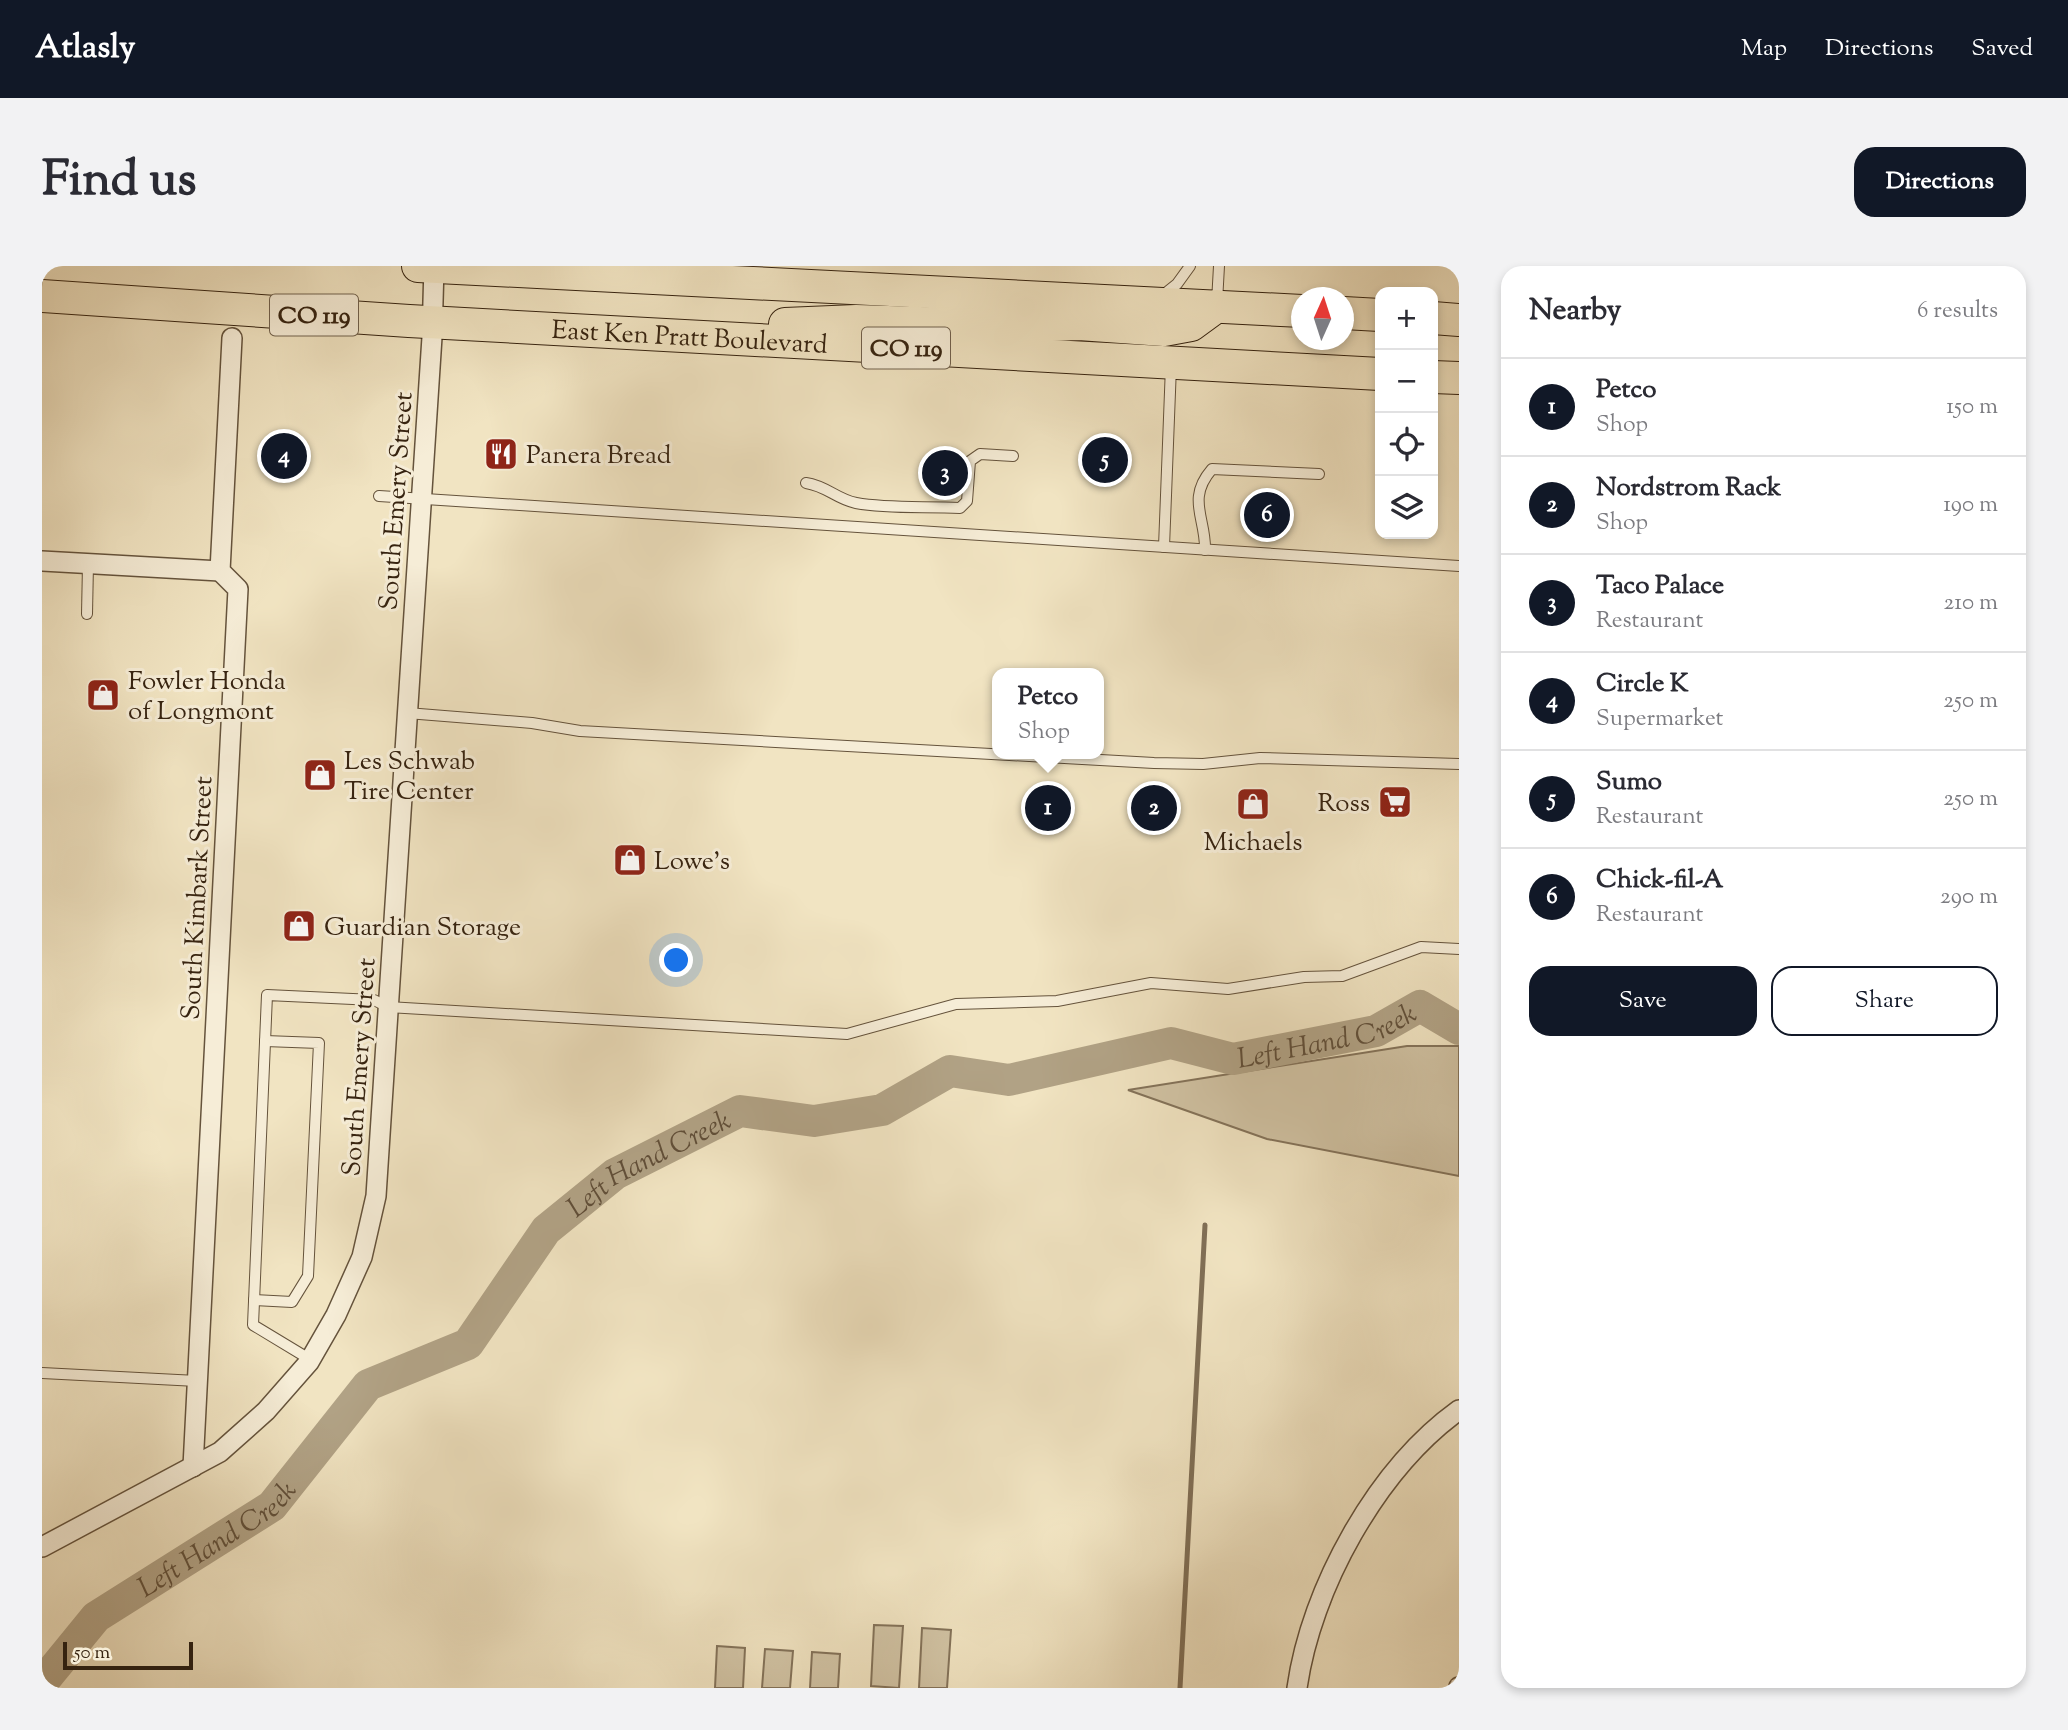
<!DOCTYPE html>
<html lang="en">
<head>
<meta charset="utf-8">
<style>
  body { margin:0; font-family:"Sorts Mill Goudy",serif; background:#f2f2f3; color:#2b2b33 }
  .controls { position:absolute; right:21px; top:21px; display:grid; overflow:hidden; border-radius:14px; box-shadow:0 4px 10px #0003 }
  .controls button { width:63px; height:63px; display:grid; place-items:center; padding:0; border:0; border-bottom:2px solid #e1e1e2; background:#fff; color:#2b2b33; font:35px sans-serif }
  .compass { position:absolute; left:1249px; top:21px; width:63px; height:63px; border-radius:50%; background:#fff; box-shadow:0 4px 10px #0003; rotate:3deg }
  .scale { position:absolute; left:21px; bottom:18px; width:130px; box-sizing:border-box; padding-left:7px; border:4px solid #362310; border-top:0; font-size:19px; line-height:24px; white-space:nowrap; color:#362310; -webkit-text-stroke:5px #f6edd7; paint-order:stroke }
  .you { position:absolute; left:635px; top:695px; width:24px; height:24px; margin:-18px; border:5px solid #fff; border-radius:50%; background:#1a73e8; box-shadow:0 0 0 10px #1a73e833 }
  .badge { display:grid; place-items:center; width:46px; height:46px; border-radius:50%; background:#111827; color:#fff; font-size:23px; font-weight:700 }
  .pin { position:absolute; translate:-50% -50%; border:4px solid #fff; box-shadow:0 2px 7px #0006 }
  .popup { position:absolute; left:950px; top:402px; width:112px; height:91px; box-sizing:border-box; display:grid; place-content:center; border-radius:14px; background:#fff; filter:drop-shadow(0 2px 5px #0005); font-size:23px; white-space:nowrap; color:#7c7c81 }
  .popup b { font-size:26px; color:#2b2b33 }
  .popup::after { content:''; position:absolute; left:50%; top:100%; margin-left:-14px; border:14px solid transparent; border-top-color:#fff }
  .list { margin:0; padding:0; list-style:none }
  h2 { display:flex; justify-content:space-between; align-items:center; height:91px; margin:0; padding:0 28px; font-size:30px }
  h2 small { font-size:23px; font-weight:400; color:#7c7c81 }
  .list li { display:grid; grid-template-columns:46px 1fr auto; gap:21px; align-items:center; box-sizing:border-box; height:98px; padding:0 28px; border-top:2px solid #e1e1e2 }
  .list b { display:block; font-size:26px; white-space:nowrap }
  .list p { margin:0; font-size:23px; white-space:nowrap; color:#7c7c81 }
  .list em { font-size:23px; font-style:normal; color:#7c7c81 }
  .actions { display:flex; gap:14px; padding:21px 28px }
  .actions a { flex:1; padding:16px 0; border:2px solid #111827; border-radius:21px; text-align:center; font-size:24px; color:#111827 }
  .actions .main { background:#111827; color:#fff }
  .icon { flex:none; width:38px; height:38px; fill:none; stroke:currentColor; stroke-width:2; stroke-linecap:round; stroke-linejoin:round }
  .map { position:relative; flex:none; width:1417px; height:1422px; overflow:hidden; border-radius:21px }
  header { display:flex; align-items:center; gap:42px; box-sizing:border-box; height:98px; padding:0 35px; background:#111827; color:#fff }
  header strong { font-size:33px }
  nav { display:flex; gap:38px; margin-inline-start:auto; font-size:24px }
  .intro { display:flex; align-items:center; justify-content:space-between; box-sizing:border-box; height:168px; padding:0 42px }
  h1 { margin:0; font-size:49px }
  .button { padding:18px 32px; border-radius:21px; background:#111827; color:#fff; font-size:24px; font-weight:700 }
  main { display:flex; gap:42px; padding:0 42px }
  aside { flex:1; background:#fff; border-radius:21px; box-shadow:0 4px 10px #0003 }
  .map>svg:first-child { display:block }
  .green { fill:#d1c3a4; stroke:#84735a; stroke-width:2 }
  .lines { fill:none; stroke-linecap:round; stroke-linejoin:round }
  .stream { stroke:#806f56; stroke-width:5 }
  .river { stroke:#b1a285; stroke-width:32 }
  .service-casing { stroke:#65533c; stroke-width:12 }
  .minor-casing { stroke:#65533c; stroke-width:22 }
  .trunk-casing { stroke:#362310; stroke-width:34 }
  .service { stroke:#f6edd7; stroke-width:10 }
  .minor { stroke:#f6edd7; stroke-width:19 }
  .trunk { stroke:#f1e4c2; stroke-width:32 }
  .labels { text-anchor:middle; stroke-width:6; stroke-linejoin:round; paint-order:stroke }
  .shield { fill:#f6edd7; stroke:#70604c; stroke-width:2 }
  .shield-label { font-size:24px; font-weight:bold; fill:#362310 }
  .street-label { font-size:26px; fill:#362310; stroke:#f6edd7 }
  .poi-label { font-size:26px; fill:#362310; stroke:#f6edd7; text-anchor:start }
  .water-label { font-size:28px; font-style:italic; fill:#614f39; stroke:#f6edd7 }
</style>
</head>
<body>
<header>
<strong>Atlasly</strong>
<nav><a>Map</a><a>Directions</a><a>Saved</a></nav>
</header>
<div class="intro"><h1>Find us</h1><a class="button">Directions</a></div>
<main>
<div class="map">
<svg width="1417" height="1422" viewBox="0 0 1417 1422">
  <rect width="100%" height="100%" fill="#f1e4c2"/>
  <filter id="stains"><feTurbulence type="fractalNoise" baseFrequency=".00286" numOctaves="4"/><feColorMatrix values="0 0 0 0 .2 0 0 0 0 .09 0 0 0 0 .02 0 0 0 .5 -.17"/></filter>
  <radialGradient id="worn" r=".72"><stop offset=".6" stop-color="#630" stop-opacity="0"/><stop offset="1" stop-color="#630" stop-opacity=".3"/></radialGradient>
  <g class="green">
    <polygon points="1365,780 1417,780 1417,910 1225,873 1086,824"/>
    <polygon points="832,1359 861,1360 857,1422 829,1420"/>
    <polygon points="880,1362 909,1364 905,1422 877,1422"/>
    <polygon points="675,1380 703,1382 701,1422 673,1422"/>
    <polygon points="723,1383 751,1385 748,1422 720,1422"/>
    <polygon points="770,1386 798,1388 796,1422 768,1422"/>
  </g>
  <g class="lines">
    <polyline class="stream" points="1138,1422 1163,959"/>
    <path class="river" id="s1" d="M0,1417L54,1351L230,1240L326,1119L426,1078L504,964L573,908L698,845L772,855L840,844L908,805L967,814L1129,777L1191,793L1334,765L1378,740L1417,763"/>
    <defs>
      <g id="service">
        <polyline points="1120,30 1135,18 1148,0"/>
        <polyline points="1175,36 1177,0"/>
        <path d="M764,217C785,220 794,233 814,237C847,243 884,240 918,242L925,235L928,195L938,188L971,190"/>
        <polyline points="337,230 1417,300"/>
        <polyline points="1122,281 1129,100"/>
        <path d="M1163,284C1164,252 1144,233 1170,203L1277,208"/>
        <polyline points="45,348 46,298"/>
        <polyline points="365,447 490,457 538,465 1112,497 1161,498 1218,492 1417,498"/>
        <polyline points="212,1034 250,1036 266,1010 277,777 223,775"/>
        <polyline points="269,1094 211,1059 225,729 332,734 346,741 805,768 914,738 1015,735 1109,717 1186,723 1262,711 1300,710 1379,681 1417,683"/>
        <polyline points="0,1107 155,1115"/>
      </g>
      <g id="minor">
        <polyline points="0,295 178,305"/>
        <polyline points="151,1201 196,323 178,305 190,72"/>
        <polyline points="0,1281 178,1186 224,1145 267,1096 294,1049 320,991 334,930 390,71 392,0"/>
        <path d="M1255,1422C1269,1322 1335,1203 1417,1144"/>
        <polyline points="1417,1422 1417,1421"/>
      </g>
      <g id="trunk">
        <polyline points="376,0 1260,45"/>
        <path id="s2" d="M0,30L367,55L1338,108"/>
        <polyline points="1302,47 1338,49"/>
        <polyline points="1391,52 1417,54"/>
        <polyline points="743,58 814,55 973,60 1037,58 1122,64 1149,59 1175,40"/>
        <polyline points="1391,111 1417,112"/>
      </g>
    </defs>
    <use href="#service" class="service-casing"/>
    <use href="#minor" class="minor-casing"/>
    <use href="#trunk" class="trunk-casing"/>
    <use href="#service" class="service"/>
    <use href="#minor" class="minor"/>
    <use href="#trunk" class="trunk"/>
  </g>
  <defs>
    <symbol id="restaurant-square" viewBox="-11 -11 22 22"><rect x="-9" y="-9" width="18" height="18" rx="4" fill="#8f2418" stroke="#f6edd7"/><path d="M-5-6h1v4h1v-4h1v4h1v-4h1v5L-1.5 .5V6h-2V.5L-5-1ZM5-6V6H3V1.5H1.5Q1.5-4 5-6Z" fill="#fff"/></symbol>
    <symbol id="shop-square" viewBox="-11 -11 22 22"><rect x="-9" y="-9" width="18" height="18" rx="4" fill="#8f2418" stroke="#f6edd7"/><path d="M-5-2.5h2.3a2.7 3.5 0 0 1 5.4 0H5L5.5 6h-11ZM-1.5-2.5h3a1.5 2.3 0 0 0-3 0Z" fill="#fff"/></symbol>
    <symbol id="supermarket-square" viewBox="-11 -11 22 22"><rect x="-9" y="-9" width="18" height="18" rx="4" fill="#8f2418" stroke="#f6edd7"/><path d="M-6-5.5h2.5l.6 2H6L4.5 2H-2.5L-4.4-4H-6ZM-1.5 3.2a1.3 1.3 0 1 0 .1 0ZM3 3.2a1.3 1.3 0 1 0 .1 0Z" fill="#fff"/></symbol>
  </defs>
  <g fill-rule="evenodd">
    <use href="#restaurant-square" x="440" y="169" width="38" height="38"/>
    <use href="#shop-square" x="42" y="410" width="38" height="38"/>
    <use href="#shop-square" x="259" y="490" width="38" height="38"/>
    <use href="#supermarket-square" x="1334" y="517" width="38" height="38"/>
    <use href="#shop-square" x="1192" y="519" width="38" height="38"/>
    <use href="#shop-square" x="569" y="575" width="38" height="38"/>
    <use href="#shop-square" x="238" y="641" width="38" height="38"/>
  </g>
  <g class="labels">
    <g class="shield">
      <rect x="228" y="28.5" width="88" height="41" rx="5"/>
      <rect x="820" y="61.5" width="88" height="41" rx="5"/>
    </g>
    <g class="shield-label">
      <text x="272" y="57">CO 119</text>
      <text x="864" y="90">CO 119</text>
    </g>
    <g class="street-label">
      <text dy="9" stroke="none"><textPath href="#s2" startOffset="649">East Ken Pratt Boulevard</textPath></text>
      <text transform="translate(353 235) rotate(-86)" y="9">South Emery Street</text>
      <text transform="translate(154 632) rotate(-87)" y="9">South Kimbark Street</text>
      <text transform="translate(316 801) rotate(-86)" y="9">South Emery Street</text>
    </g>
    <g class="poi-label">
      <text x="484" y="197">Panera Bread</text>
      <text x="86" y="423">Fowler Honda<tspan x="86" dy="30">of Longmont</tspan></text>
      <text x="302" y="503">Les Schwab<tspan x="302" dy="30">Tire Center</tspan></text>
      <text x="1328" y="545" text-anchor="end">Ross</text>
      <text x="1211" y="584" text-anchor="middle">Michaels</text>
      <text x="612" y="603">Lowe's</text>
      <text x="282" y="669">Guardian Storage</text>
    </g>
    <g class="water-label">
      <text dy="10" stroke="none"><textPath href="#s1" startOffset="1531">Left Hand Creek</textPath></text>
      <text dy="10" stroke="none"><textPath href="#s1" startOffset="817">Left Hand Creek</textPath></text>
      <text dy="10" stroke="none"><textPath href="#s1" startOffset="229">Left Hand Creek</textPath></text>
    </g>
  </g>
  <rect width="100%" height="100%" filter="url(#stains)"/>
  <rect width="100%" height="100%" fill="url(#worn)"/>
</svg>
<div class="controls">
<button>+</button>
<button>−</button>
<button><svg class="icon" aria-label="locate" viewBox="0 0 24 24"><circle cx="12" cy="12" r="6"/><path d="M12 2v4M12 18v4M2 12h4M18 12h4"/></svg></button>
<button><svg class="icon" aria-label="layers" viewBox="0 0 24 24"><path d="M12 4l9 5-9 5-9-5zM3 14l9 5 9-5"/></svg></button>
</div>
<svg class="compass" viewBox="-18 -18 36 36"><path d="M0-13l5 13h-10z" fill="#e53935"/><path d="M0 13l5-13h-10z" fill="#7c7c81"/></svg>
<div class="scale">50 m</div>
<div class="you"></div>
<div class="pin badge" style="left:1006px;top:542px">1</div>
<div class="popup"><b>Petco</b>Shop</div>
<div class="pin badge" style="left:1112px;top:542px">2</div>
<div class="pin badge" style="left:903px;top:207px">3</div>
<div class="pin badge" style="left:242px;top:190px">4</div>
<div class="pin badge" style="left:1063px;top:194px">5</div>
<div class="pin badge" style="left:1225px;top:249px">6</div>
</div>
<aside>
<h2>Nearby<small>6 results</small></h2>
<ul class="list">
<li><span class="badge">1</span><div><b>Petco</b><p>Shop</p></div><em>150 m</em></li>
<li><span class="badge">2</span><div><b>Nordstrom Rack</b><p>Shop</p></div><em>190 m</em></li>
<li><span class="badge">3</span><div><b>Taco Palace</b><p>Restaurant</p></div><em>210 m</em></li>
<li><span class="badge">4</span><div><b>Circle K</b><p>Supermarket</p></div><em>250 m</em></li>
<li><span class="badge">5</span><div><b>Sumo</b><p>Restaurant</p></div><em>250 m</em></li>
<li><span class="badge">6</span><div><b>Chick-fil-A</b><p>Restaurant</p></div><em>290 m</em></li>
</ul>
<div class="actions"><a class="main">Save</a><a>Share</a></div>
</aside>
</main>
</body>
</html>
